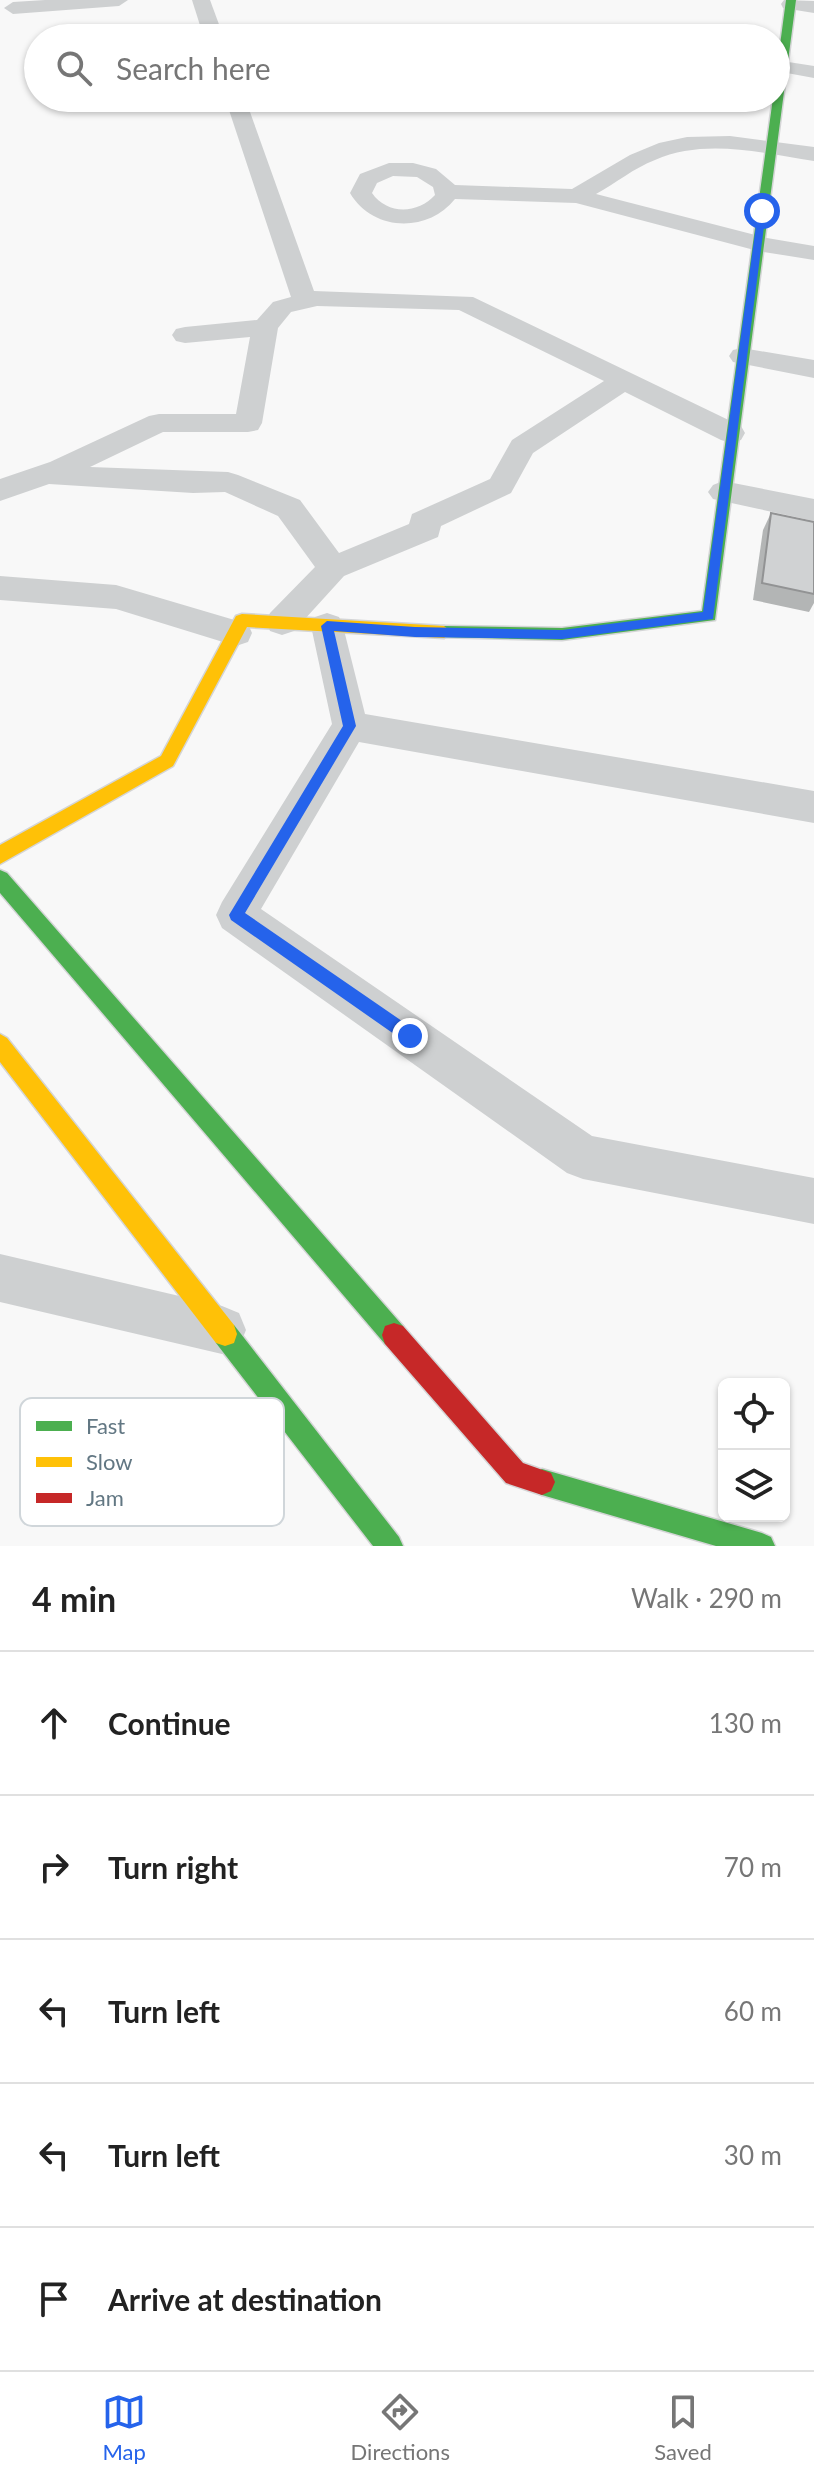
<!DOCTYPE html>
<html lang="en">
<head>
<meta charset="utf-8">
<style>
  body { margin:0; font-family:Lato,sans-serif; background:#f6f6f6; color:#222 }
  .controls { position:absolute; right:24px; bottom:24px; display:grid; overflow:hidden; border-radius:12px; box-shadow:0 2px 6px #0004 }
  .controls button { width:72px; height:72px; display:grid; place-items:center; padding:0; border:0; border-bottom:2px solid #e0e0e0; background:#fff; color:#222; font:40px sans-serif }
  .stop { position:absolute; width:24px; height:24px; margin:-18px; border:6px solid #2563eb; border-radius:50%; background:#fff }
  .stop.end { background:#2563eb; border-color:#fff; box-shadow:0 2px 8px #0008 }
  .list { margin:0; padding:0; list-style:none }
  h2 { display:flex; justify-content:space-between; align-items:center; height:104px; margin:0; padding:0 32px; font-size:34px }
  h2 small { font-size:26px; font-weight:400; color:#767676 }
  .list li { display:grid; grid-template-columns:52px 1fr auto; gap:24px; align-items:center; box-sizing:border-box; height:144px; padding:0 32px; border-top:2px solid #e0e0e0 }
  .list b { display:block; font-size:30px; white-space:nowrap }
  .list em { font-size:26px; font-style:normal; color:#767676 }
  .icon { flex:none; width:44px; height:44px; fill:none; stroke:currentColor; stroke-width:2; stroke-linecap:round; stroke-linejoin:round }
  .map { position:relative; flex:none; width:814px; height:1546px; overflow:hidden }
  .search { position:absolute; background:#fff; box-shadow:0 2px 6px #0004; left:24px; right:24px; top:24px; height:88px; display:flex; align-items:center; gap:20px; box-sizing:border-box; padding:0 28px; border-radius:44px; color:#767676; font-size:30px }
  .sheet { height:824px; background:#fff }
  nav { display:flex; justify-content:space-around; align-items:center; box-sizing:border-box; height:112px; border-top:2px solid #e0e0e0; background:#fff; font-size:22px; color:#767676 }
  nav a { display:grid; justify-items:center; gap:4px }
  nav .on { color:#2563eb }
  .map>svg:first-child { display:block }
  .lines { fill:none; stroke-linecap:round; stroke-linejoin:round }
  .fast-casing { stroke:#d4d5d6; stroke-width:3 }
  .slow-casing { stroke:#d4d5d6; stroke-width:3 }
  .jam-casing { stroke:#d4d5d6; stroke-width:3 }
  .street { fill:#ced0d1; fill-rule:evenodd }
  .fast { fill:#4caf50; fill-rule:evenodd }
  .slow { fill:#ffc107; fill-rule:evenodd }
  .jam { fill:#c62828; fill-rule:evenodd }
  .wall { fill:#b3b5b5 }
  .building { fill:#d0d2d3; stroke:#929394; stroke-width:2 }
  .route { fill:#2563eb }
  .key { fill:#fff; stroke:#d0d6da; stroke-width:2 }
  .key-label { font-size:22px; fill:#627783 }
</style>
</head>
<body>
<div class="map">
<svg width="814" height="1546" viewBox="0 0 814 1546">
  <rect width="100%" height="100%" fill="#f8f8f8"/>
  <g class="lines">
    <defs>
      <g id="fast">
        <polygon points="786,0 796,0 715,620 562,640 438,637 436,632 438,627 444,626 562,628 702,611 773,98 776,98 776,75"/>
        <polygon points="0,870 7,873 403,1326 406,1335 403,1344 394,1347 385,1344 0,893"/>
        <polygon points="225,1322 234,1325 399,1537 403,1546 373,1546 216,1343 213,1334 216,1325"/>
        <polygon points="542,1469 762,1533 771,1537 775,1546 716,1546 542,1495 533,1491 529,1482 533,1473"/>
      </g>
      <g id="slow">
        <polygon points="242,614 444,626 452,632 444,638 247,627 173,766 0,864 0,845 161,756 236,616"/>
        <polygon points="0,1034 7,1038 234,1325 237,1334 234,1343 225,1346 216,1343 0,1062"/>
      </g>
      <polygon id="jam" points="394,1323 403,1326 523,1463 551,1473 555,1482 551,1491 542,1495 506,1483 385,1344 382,1335 385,1326"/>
    </defs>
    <use href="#fast" class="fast-casing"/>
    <use href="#slow" class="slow-casing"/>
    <use href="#jam" class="jam-casing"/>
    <g class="street">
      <polygon points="45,0 128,0 119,6 13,14 4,8 13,2"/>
      <polygon points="192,0 210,0 224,38 204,38"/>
      <polygon points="784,0 814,1 814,13 783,8 781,4"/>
      <polygon points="782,61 814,66 814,78 776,71 776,63"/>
      <path d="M225,98H245L314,291L473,297L741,426L745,433L741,440L731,443L721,440L625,392L533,453L511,493L441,526L438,537L344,576L294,631L282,635L270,631L266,622L270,613L315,567L278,516L225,492L193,493L49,484L0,501V479L50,462L149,416L159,414H236L250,337L185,343L176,341L172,335L176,329L185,327L257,320L273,302L291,297ZM317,306L459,310L604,381L512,440L490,479L412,514L409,524L339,553L300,500L238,475L228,472L90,467L163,432H248L258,430L262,423L278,328L291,312Z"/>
      <path d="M730,136L814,147V161C762,153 705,138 655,160C634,168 616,183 596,194L767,238L814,246V260L758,251L576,203L455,199C427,234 372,231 350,193L360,174L389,163H413L436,169L455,185L572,189L630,155L659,143L687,137ZM393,176L417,177L433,187L435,195C418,214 387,215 372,193L377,183Z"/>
      <polygon points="742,348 814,360 814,378 733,362 729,356 733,350"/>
      <polygon points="723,481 814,499 814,521 713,499 708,492 713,485"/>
      <polygon points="0,576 116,585 248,624 252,633 248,642 236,646 116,609 0,600"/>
      <polygon points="327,613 339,617 343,626 365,714 814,791 814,823 359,742 261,909 592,1136 814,1178 814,1224 583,1179 567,1173 222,928 216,915 222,902 332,724 311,626 315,617"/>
      <polygon points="0,1254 222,1306 239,1313 246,1330 239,1347 222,1354 0,1302"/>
    </g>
    <use href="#fast" class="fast"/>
    <use href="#slow" class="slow"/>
    <use href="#jam" class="jam"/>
  </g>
  <polygon class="wall" points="771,513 814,522 814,603 809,612 753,600 763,530"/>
  <polygon class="building" points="771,513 814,522 814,594 762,583"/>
  <polygon class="route" points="762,208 766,211 713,619 562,639 415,637 334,631 356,726 245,913 415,1030 415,1041 404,1041 231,920 229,915 343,726 321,626 327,621 415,627 562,630 703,612 758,211"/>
  <rect x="20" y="1398" width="264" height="128" rx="12" class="key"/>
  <rect x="36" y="1421" width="36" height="10" fill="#4caf50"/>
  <rect x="36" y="1457" width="36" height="10" fill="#ffc107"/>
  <rect x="36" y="1493" width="36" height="10" fill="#c62828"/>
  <g class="key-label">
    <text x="86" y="1434">Fast</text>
    <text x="86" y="1470">Slow</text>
    <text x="86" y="1506">Jam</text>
  </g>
</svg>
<div class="controls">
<button><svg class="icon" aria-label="locate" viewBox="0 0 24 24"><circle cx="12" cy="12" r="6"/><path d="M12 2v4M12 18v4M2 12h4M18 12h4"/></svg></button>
<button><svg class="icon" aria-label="layers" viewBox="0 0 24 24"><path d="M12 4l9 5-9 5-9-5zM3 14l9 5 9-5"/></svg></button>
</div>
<div class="stop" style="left:762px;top:211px"></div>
<div class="stop end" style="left:410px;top:1036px"></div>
<div class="search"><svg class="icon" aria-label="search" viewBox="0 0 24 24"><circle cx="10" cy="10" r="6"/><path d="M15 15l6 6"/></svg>Search here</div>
</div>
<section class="sheet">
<h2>4 min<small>Walk · 290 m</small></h2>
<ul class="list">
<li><svg class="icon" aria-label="ahead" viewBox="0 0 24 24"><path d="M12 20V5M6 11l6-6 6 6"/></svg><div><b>Continue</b></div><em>130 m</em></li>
<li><svg class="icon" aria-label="right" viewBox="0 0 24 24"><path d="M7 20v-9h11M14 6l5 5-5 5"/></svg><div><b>Turn right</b></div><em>70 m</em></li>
<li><svg class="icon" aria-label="left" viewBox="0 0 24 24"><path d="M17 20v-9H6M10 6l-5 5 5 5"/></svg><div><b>Turn left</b></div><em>60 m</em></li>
<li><svg class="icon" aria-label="left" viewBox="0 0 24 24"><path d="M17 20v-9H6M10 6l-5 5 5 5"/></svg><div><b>Turn left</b></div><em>30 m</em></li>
<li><svg class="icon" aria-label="arrive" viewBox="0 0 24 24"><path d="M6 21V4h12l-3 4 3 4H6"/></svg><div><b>Arrive at destination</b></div></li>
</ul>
</section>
<nav>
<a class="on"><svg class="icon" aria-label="map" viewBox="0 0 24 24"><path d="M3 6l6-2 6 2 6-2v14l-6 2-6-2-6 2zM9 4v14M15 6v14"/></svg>Map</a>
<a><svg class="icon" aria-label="directions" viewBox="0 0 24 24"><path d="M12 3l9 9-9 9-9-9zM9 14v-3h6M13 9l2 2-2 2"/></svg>Directions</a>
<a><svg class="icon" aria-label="saved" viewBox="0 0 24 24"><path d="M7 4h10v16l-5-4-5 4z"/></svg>Saved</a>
</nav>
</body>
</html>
